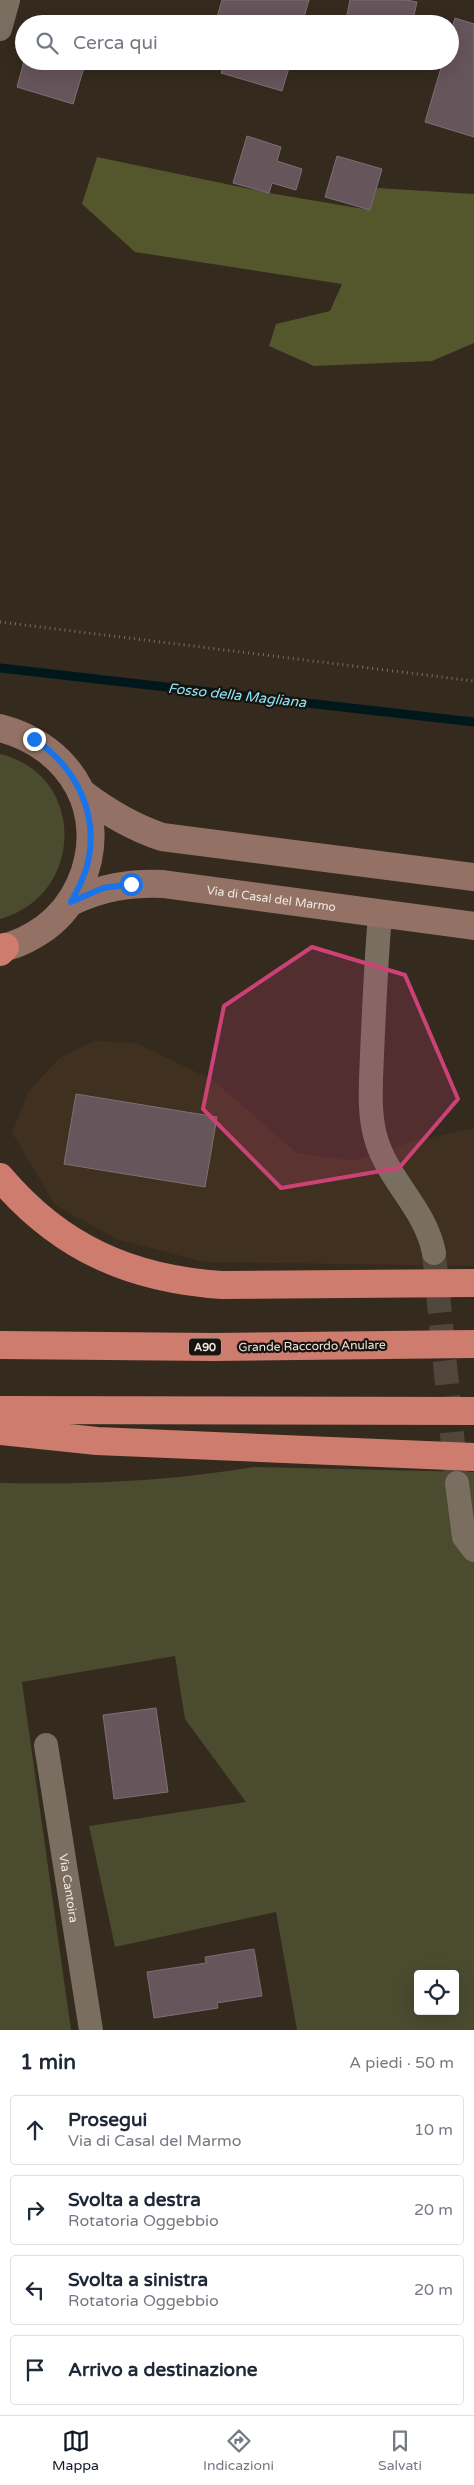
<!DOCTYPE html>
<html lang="it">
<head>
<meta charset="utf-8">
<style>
  body { margin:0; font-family:"Varela Round",sans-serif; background:#f2f2f3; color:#1f2937 }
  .controls { position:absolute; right:15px; bottom:15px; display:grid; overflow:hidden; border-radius:5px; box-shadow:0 5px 20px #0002 }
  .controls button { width:45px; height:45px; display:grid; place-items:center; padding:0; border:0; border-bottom:1px solid #e0e1e3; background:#fff; color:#1f2937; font:25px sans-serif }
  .stop { position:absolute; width:15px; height:15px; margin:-11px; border:4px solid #1a73e8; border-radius:50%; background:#fff }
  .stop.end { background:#1a73e8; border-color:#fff; box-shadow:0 1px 5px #0008 }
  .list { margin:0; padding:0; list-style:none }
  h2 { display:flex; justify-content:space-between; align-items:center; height:65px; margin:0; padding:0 20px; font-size:21px }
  h2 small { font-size:16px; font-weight:400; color:#747a83 }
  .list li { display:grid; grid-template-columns:32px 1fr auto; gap:15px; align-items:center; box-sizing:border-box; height:70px; margin:0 10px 10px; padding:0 10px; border:1px solid #e0e1e3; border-radius:5px }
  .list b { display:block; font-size:19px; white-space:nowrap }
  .list p { margin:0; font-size:16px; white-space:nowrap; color:#747a83 }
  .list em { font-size:16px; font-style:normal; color:#747a83 }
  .icon { flex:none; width:28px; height:28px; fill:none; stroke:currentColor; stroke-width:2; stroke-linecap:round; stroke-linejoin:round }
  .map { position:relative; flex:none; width:474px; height:2030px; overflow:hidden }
  .search { position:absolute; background:#fff; box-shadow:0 5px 20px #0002; left:15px; right:15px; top:15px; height:55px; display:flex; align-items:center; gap:12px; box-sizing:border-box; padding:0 18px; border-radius:28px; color:#747a83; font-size:19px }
  .sheet { height:385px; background:#fff }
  nav { display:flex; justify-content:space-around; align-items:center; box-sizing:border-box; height:70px; border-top:1px solid #e0e1e3; background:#fff; font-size:14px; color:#747a83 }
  nav a { display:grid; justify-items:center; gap:2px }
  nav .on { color:#111827 }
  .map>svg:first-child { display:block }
  .built { fill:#3f301f }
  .green { fill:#4a4b2f; fill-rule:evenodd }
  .forest { fill:#54562b }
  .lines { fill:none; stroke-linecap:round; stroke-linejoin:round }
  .stream { stroke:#00181c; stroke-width:9 }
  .building { fill:#66555b; stroke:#816e75 }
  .street-tunnel { stroke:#50463b; stroke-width:24; stroke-dasharray:24 12; stroke-linecap:butt }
  .path { stroke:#797066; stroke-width:3; stroke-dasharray:1 4; stroke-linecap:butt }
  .street { stroke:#7a6e61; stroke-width:24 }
  .secondary { stroke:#937265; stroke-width:28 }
  .highway { stroke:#cd7c6e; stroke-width:28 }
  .route { stroke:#1a73e8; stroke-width:6 }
  .marked { fill:#cb4276; fill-opacity:0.2; stroke:#cb4276; stroke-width:4; stroke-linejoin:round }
  .labels { text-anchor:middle; stroke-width:4.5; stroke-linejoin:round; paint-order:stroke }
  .shield { fill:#18130e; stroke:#aea8a2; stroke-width:1 }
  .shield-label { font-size:11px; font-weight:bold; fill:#efe8e1 }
  .street-label { font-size:12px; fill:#efe8e1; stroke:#18130e }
  .water-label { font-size:14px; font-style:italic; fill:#89e8f8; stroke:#18130e }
</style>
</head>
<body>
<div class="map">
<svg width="474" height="2030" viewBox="0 0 474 2030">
  <rect width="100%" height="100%" fill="#342a1e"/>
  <polygon class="built" points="94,1041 136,1043 213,1080 297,1153 353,1161 414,1141 474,1128 474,1266 204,1262 116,1239 55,1205 12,1133 28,1092 59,1058"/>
  <g class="green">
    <path d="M0,754C86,774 86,895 0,919Z"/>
    <path d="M254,1467L474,1472V2030H297L276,1912L115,1947L89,1826L246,1802L185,1719L175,1656L22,1682L71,2030H0V1483C85,1485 170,1481 254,1467ZM418,1974H455V2011H418Z"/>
  </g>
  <polygon class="forest" points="97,157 269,193 370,210 377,188 474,194 474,343 432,361 314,366 269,346 276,324 330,311 342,284 135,252 82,204"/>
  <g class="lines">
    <polyline class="stream" points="0,668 474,722"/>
  </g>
  <g class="building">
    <polygon points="222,0 309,0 302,24 215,24"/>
    <polygon points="350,0 406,0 417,2 412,24 345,24"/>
    <polygon points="37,18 56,24 35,24"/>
    <polygon points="455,18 474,24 474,137 425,122 443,61 450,61 450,35"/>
    <polygon points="24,61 86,61 73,104 17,87"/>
    <polygon points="225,61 291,61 282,91 221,73"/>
    <polygon points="380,61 404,61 403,66"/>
    <polygon points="247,136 281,147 277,161 302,169 296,190 272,183 269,193 233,183"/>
    <polygon points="337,156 382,169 370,210 325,197"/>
    <polygon points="76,1094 217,1117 205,1187 64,1164"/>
    <polygon points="156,1708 168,1792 114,1799 103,1715"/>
    <polygon points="254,1949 262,1996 217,2003 218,2008 154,2018 147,1972 206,1963 205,1957"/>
  </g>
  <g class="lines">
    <polyline class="street-tunnel" points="434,1253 456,1475"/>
    <polyline class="path" points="0,622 474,681"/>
    <g class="street">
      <polyline points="0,29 8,0"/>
      <path d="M380,915C376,962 374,1008 372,1055C371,1084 368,1115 377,1142C390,1182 426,1210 434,1253"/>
      <polyline points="457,1483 464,1537 474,1550"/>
      <path id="s1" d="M46,1745L91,2030"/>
    </g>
    <g class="secondary">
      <path d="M0,728C71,746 111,814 80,884C72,902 61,916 45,928C32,937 16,946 0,948"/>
      <path d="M82,793C107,812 132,827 162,837L474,877"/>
      <path id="s2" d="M71,902C102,887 129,883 163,884L474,926"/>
    </g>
    <g class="highway">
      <polyline points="0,952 5,947"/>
      <path d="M0,1177C60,1248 131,1279 222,1285L474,1283"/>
      <polyline points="0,1345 214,1347 474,1344"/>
      <polyline points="0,1410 474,1411"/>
      <polyline points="0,1431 97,1441 474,1457"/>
    </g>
  </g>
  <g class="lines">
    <path class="route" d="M34,739C77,768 100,815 87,866C84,878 77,891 71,902L103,888L131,884"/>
  </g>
  <path class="marked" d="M312,947L405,975L458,1099L399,1168L281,1188L203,1109L224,1006Z"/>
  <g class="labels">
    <rect class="shield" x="189" y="1338.5" width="32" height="17" rx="4"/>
    <g class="shield-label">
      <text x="205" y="1351">A90</text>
    </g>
    <g class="street-label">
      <text dy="4" stroke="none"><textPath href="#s2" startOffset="204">Via di Casal del Marmo</textPath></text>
      <text transform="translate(312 1346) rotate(-1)" y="4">Grande Raccordo Anulare</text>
      <text dy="4" stroke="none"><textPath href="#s1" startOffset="145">Via Cantoira</textPath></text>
    </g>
    <g class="water-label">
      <text transform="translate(237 695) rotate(6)" y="5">Fosso della Magliana</text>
    </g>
  </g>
</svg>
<div class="controls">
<button><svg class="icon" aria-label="locate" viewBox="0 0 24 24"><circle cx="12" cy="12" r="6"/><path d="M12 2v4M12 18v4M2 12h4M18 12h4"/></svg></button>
</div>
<div class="stop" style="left:131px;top:884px"></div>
<div class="stop end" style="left:34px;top:739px"></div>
<div class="search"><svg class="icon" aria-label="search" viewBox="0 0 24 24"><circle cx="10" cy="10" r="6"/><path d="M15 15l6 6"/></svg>Cerca qui</div>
</div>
<section class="sheet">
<h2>1 min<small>A piedi · 50 m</small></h2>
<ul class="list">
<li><svg class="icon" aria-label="ahead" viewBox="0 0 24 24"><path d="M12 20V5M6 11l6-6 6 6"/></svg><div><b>Prosegui</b><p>Via di Casal del Marmo</p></div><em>10 m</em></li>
<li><svg class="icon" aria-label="right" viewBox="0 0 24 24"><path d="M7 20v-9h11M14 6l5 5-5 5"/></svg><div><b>Svolta a destra</b><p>Rotatoria Oggebbio</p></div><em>20 m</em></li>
<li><svg class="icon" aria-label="left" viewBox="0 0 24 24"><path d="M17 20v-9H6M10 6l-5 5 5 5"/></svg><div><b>Svolta a sinistra</b><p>Rotatoria Oggebbio</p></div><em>20 m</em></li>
<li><svg class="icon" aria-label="arrive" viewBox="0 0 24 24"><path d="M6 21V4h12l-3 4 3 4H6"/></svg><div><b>Arrivo a destinazione</b></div></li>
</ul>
</section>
<nav>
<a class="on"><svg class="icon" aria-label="map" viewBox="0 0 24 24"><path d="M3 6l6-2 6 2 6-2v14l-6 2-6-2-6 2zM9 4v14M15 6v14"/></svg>Mappa</a>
<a><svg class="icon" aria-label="directions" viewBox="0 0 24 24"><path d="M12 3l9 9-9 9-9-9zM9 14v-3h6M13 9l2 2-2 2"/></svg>Indicazioni</a>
<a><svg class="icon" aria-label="saved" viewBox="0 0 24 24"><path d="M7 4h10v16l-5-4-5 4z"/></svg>Salvati</a>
</nav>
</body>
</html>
